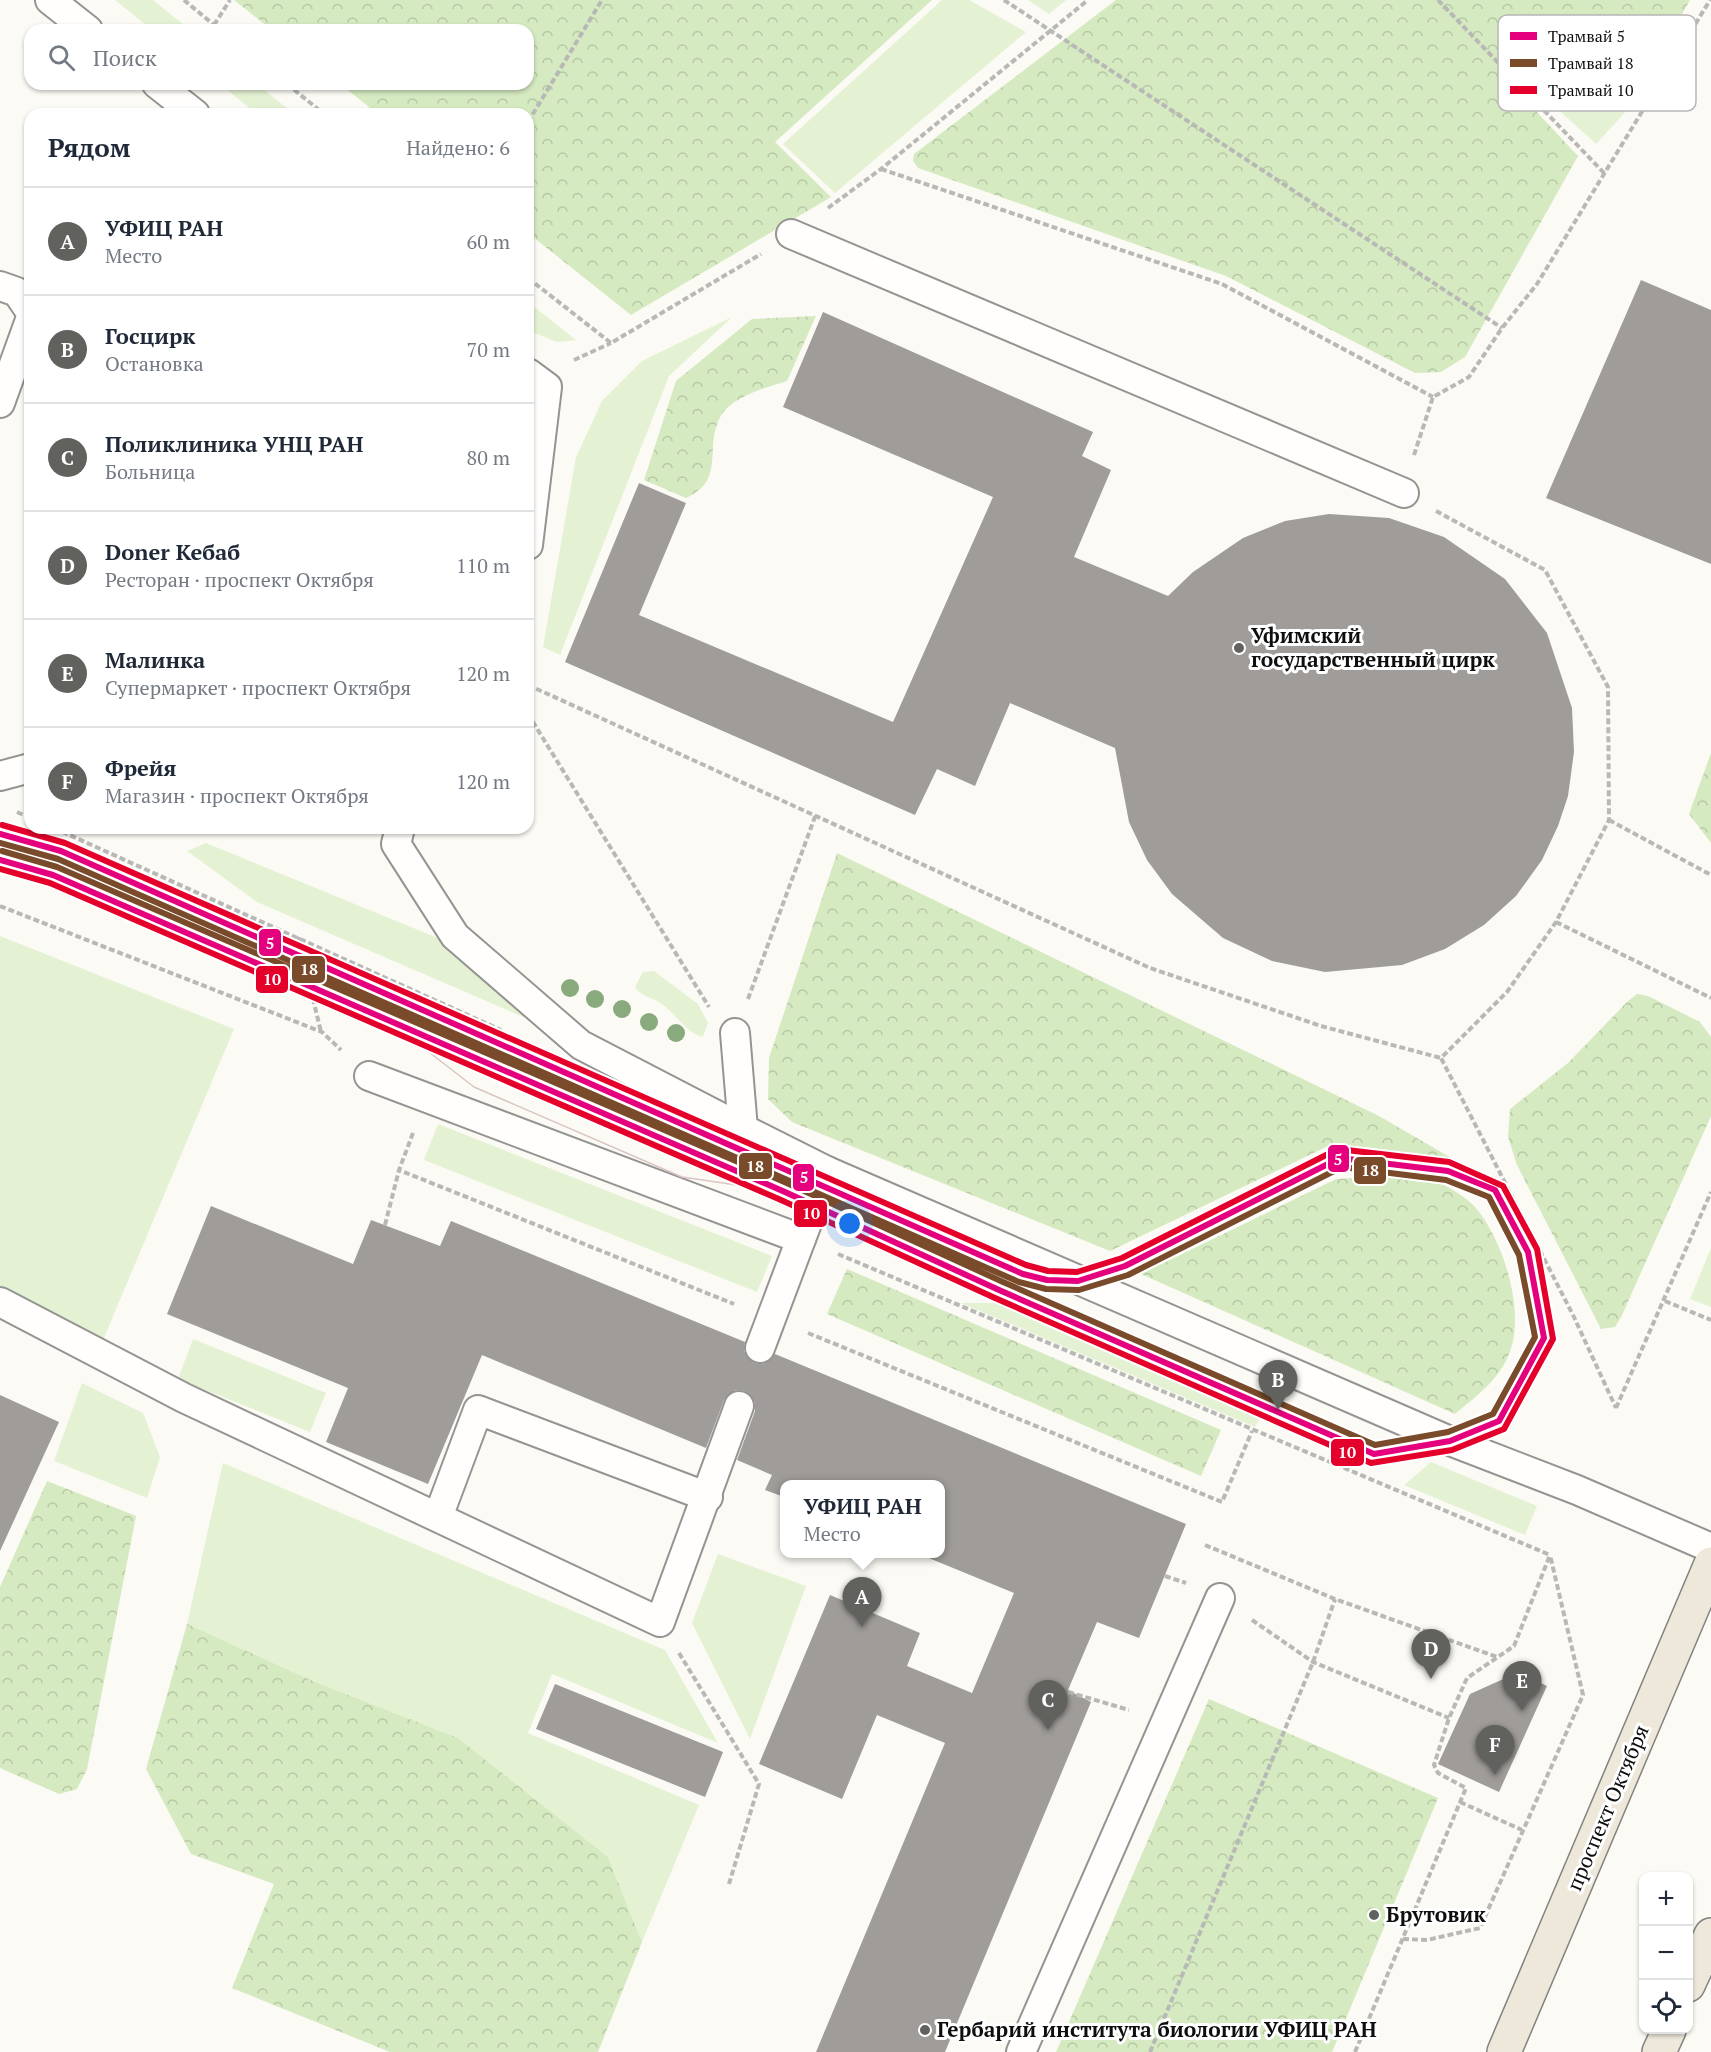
<!DOCTYPE html>
<html lang="ru">
<head>
<meta charset="utf-8">
<style>
  body { margin:0; font-family:"PT Serif",serif; background:#f2f2f3; color:#1f2937 }
  .controls { position:absolute; right:18px; bottom:18px; display:grid; overflow:hidden; border-radius:12px; box-shadow:0 2px 4px #0004 }
  .controls button { width:54px; height:54px; display:grid; place-items:center; padding:0; border:0; border-bottom:2px solid #e0e1e3; background:#fff; color:#1f2937; font:30px sans-serif }
  .you { position:absolute; left:850px; top:1224px; width:21px; height:21px; margin:-15px; border:4px solid #fff; border-radius:50%; background:#1a73e8; box-shadow:0 0 0 9px #1a73e833 }
  .badge { display:grid; place-items:center; width:39px; height:39px; border-radius:50%; background:#61615e; color:#fff; font-size:20px; font-weight:700 }
  .pin { position:absolute; translate:-50% -50px; filter:drop-shadow(0 2px 3px #0008) }
  .pin::after { content:''; position:absolute; top:32px; width:21px; height:18px; background:inherit; clip-path:polygon(0 0,100% 0,50% 100%) }
  .popup { position:absolute; left:780px; top:1480px; width:165px; height:78px; box-sizing:border-box; display:grid; place-content:center; border-radius:12px; background:#fff; filter:drop-shadow(0 2px 4px #0005); font-size:20px; white-space:nowrap; color:#747a83 }
  .popup b { font-size:22px; color:#1f2937 }
  .popup::after { content:''; position:absolute; left:50%; top:100%; margin-left:-12px; border:12px solid transparent; border-top-color:#fff }
  .list { margin:0; padding:0; list-style:none }
  h2 { display:flex; justify-content:space-between; align-items:center; height:78px; margin:0; padding:0 24px; font-size:26px }
  h2 small { font-size:20px; font-weight:400; color:#747a83 }
  .list li { display:grid; grid-template-columns:39px 1fr auto; gap:18px; align-items:center; box-sizing:border-box; height:108px; padding:0 24px; border-top:2px solid #e0e1e3 }
  .list b { display:block; font-size:22px; white-space:nowrap }
  .list p { margin:0; font-size:20px; white-space:nowrap; color:#747a83 }
  .list em { font-size:20px; font-style:normal; color:#747a83 }
  .icon { flex:none; width:33px; height:33px; fill:none; stroke:currentColor; stroke-width:2; stroke-linecap:round; stroke-linejoin:round }
  .map { position:relative; flex:none; width:1711px; height:2052px; overflow:hidden }
  .search { position:absolute; background:#fff; box-shadow:0 2px 4px #0004; left:24px; top:24px; width:510px; height:66px; display:flex; align-items:center; gap:15px; box-sizing:border-box; padding:0 21px; border-radius:18px; color:#747a83; font-size:22px }
  .panel { position:absolute; background:#fff; box-shadow:0 2px 4px #0004; left:24px; top:108px; width:510px; height:726px; border-radius:18px }
  .map>svg:first-child { display:block }
  .grass { fill:#e4f2d3 }
  .forest { fill:url(#forest-crowns) }
  .building { fill:#9f9c99 }
  .lines { fill:none; stroke-linecap:round; stroke-linejoin:round }
  .service-casing { stroke:#959492; stroke-width:32 }
  .primary-casing { stroke:#82827f; stroke-width:36 }
  .path { stroke:#b8b8b7; stroke-width:4; stroke-dasharray:6 3; stroke-linecap:butt }
  .service { stroke:#fffefd; stroke-width:28 }
  .primary { stroke:#ede8d9; stroke-width:33 }
  .tram { stroke:#d8c5c4; stroke-width:1.5 }
  .tram-1-casing { stroke:#fff; stroke-width:10 }
  .tram-2-casing { stroke:#fff; stroke-width:10 }
  .tram-3-casing { stroke:#fff; stroke-width:10 }
  .tram-1 { stroke:#e5007d; stroke-width:6 }
  .tram-2 { stroke:#7a4b2a; stroke-width:6 }
  .tram-3 { stroke:#e4002b; stroke-width:6 }
  .tree { fill:#89aa7d }
  .poi-dot { fill:#61615e; stroke:#fff; stroke-width:2 }
  .labels { text-anchor:middle; stroke-width:6; stroke-linejoin:round; paint-order:stroke }
  .poi-label { font-size:21px; font-weight:bold; fill:#0e0e0e; stroke:#fff; text-anchor:start }
  .street-label { font-size:21px; fill:#0e0e0e; stroke:#fff }
  .key { fill:#fff; stroke:#b7b7b7; stroke-width:1.5 }
  .key-label { font-size:16px; fill:#0e0e0e }
  .line-badge { stroke:#fff; stroke-width:2 }
  .badge-label { font-size:16px; text-anchor:middle; font-weight:bold; fill:#fff }
</style>
</head>
<body>
<div class="map">
<svg width="1711" height="2052" viewBox="0 0 1711 2052">
  <defs>
    <pattern id="forest-crowns" width="20" height="18" patternUnits="userSpaceOnUse" patternTransform="scale(1.5)"><rect width="20" height="18" fill="#d5eac0"/><path d="M2 6a3 3 0 1 1 6 0M12 15a3 3 0 1 1 6 0" fill="none" stroke="#b6c8a4"/></pattern>
  </defs>
  <rect width="100%" height="100%" fill="#fcfaf4"/>
  <g class="grass">
    <polygon points="115,0 153,0 190,30 152,30"/>
    <polygon points="942,0 969,0 1026,32 835,193 783,144"/>
    <polygon points="1028,0 1066,0 1049,14"/>
    <polygon points="1547,34 1629,108 1596,144 1514,69"/>
    <polygon points="220,84 257,84 294,114 257,114"/>
    <polygon points="528,302 576,340 556,342 528,330"/>
    <polygon points="732,317 669,376 560,655 543,647 576,457 602,401 642,361"/>
    <polygon points="206,843 445,941 544,1026 257,902 187,851"/>
    <polygon points="0,936 234,1029 103,1340 0,1287"/>
    <path d="M654,971L698,1004L708,1023L703,1037C686,1033 675,1012 659,1002C650,997 641,996 635,987L643,972Z"/>
    <polygon points="438,1124 772,1256 757,1292 424,1160"/>
    <polygon points="1711,1248 1711,1307 1690,1299"/>
    <polygon points="961,1303 1009,1303 1338,1445 1327,1447 1259,1419 1255,1427"/>
    <polygon points="193,1339 326,1393 310,1432 178,1379"/>
    <polygon points="82,1383 143,1413 160,1457 147,1498 54,1461"/>
    <polygon points="1431,1462 1537,1506 1525,1535 1404,1485"/>
    <polygon points="223,1463 665,1650 718,1743 552,1674 528,1733 699,1805 642,1942 608,1857 458,1738 313,1681 187,1624"/>
    <polygon points="718,1554 806,1586 750,1739 692,1623"/>
  </g>
  <g class="forest">
    <polygon points="234,0 932,0 775,142 831,197 631,315 528,233 528,114 378,114 340,84 528,84 528,30 272,30"/>
    <polygon points="1116,0 1690,0 1629,108 1547,34 1506,79 1578,156 1465,357 1441,372 1415,373 1226,276 918,168 913,161 914,154"/>
    <path d="M816,316L787,381C768,387 734,396 722,414C702,446 728,479 686,498L644,480L676,381L752,319Z"/>
    <polygon points="1711,753 1711,843 1689,814"/>
    <polygon points="837,853 1379,1116 1453,1159 1326,1147 1110,1251 792,1122 768,1099 769,1058"/>
    <polygon points="1637,994 1648,996 1700,1022 1711,1037 1711,1116 1622,1315 1615,1327 1601,1329 1517,1165 1508,1137 1510,1109 1568,1063 1628,1001"/>
    <path d="M1387,1176C1401,1178 1423,1176 1437,1182C1448,1186 1467,1198 1475,1207C1502,1238 1523,1304 1512,1345C1504,1376 1479,1394 1455,1414L1141,1274L1336,1179Z"/>
    <polygon points="847,1269 1221,1430 1201,1476 827,1314"/>
    <polygon points="47,1481 136,1516 87,1769 77,1789 59,1794 0,1768 0,1587"/>
    <polygon points="187,1624 313,1681 458,1738 608,1857 642,1942 598,2052 390,2052 232,1988 274,1884 191,1854 146,1769"/>
    <polygon points="1209,1699 1438,1798 1332,2052 1056,2052"/>
  </g>
  <g class="building">
    <polygon points="1641,280 1711,310 1711,564 1546,498"/>
    <polygon points="823,312 1093,432 1082,456 1111,470 1074,557 1168,596 1193,572 1243,538 1285,521 1329,514 1389,518 1444,537 1505,579 1547,633 1572,708 1574,752 1568,796 1558,826 1542,860 1516,896 1484,925 1445,949 1402,965 1325,972 1272,961 1223,938 1172,894 1147,860 1129,822 1115,748 1010,703 975,786 937,769 915,815 565,662 639,483 686,503 639,615 893,722 993,497 783,407"/>
    <polygon points="211,1206 353,1264 371,1220 440,1246 451,1221 745,1342 744,1351 754,1363 763,1364 775,1354 1186,1524 1139,1638 1097,1622 1068,1690 1091,1702 945,2052 816,2052 945,1743 877,1715 842,1799 759,1764 830,1595 920,1633 907,1666 972,1693 1014,1593 919,1554 940,1554 940,1485 784,1485 784,1497 765,1490 772,1475 737,1460 755,1411 755,1403 745,1391 736,1390 724,1400 706,1448 482,1355 428,1484 326,1442 348,1388 167,1314"/>
    <polygon points="0,1395 59,1422 0,1551"/>
    <polygon points="1519,1672 1547,1686 1499,1792 1438,1764 1470,1694"/>
    <polygon points="555,1684 723,1752 705,1797 536,1729"/>
  </g>
  <g class="lines">
    <defs>
      <g id="service">
        <polyline points="50,0 88,30"/>
        <polyline points="157,84 195,114"/>
        <polyline points="791,234 1404,493"/>
        <polyline points="0,286 17,292 30,311"/>
        <polyline points="528,373 547,387 528,545"/>
        <polyline points="0,403 30,320"/>
        <polyline points="0,776 30,768"/>
        <polyline points="400,828 396,844 455,936 581,1045 743,1129"/>
        <polyline points="735,1033 743,1129 827,1171"/>
        <polyline points="369,1076 801,1239 827,1171 1450,1441 1577,1490 1711,1548"/>
        <polyline points="0,1302 184,1398 660,1622 739,1406"/>
        <polyline points="760,1348 801,1239"/>
        <polyline points="438,1517 478,1410 708,1497"/>
        <polyline points="1021,2052 1220,1598"/>
      </g>
      <g id="primary">
        <polyline points="1688,1985 1711,1935"/>
        <polyline points="1504,2052 1711,1564"/>
        <polyline points="1659,2052 1669,2030"/>
      </g>
    </defs>
    <use href="#service" class="service-casing"/>
    <use href="#primary" class="primary-casing"/>
    <g class="path">
      <polyline points="184,0 220,30"/>
      <polyline points="1004,0 1502,328"/>
      <polyline points="1438,0 1605,174"/>
      <polyline points="214,25 230,0"/>
      <polyline points="287,84 324,114"/>
      <polyline points="528,122 602,0"/>
      <polyline points="881,169 1222,284 1433,397"/>
      <polyline points="828,208 881,169 1088,0"/>
      <polyline points="528,278 611,343 761,254"/>
      <polyline points="574,360 611,343"/>
      <polyline points="1414,455 1433,397 1469,377 1502,328 1537,284 1710,0"/>
      <polyline points="1436,511 1545,570 1608,687 1609,820 1556,922 1507,992 1441,1058 1573,1315 1616,1408"/>
      <polyline points="528,685 1150,968 1321,1026 1441,1058"/>
      <polyline points="528,714 709,1007"/>
      <polyline points="17,812 30,818"/>
      <polyline points="1609,820 1711,875"/>
      <polyline points="54,828 501,1030"/>
      <polyline points="0,906 322,1032 341,1050"/>
      <polyline points="1556,922 1711,998"/>
      <polyline points="298,937 321,1032"/>
      <polyline points="748,999 816,814"/>
      <polyline points="413,1133 399,1170 734,1304"/>
      <polyline points="385,1225 399,1170"/>
      <polyline points="838,1254 1550,1555"/>
      <polyline points="1665,1301 1711,1320"/>
      <polyline points="808,1333 1222,1502 1252,1431"/>
      <polyline points="1616,1408 1711,1192"/>
      <polyline points="1205,1545 1335,1599 1497,1657"/>
      <polyline points="1165,1576 1186,1583"/>
      <polyline points="1252,1620 1313,1662 1449,1718"/>
      <polyline points="679,1653 759,1784 729,1884"/>
      <polyline points="1068,1692 1129,1710"/>
      <polyline points="1460,1802 1522,1830"/>
      <polyline points="1403,1939 1427,1940 1480,1928 1583,1695 1550,1555"/>
      <polyline points="1150,2052 1313,1662 1335,1599"/>
      <polyline points="1355,2052 1466,1788 1438,1773 1434,1765 1449,1718 1467,1678 1514,1646 1550,1555"/>
    </g>
    <use href="#service" class="service"/>
    <use href="#primary" class="primary"/>
    <polyline class="tram" points="385,1018 474,1087 682,1177 785,1192"/>
    <defs>
      <polyline id="tram-1" points="0,834 61,851 1023,1274 1047,1280 1078,1281 1125,1266 1340,1158 1448,1171 1495,1190 1528,1252 1544,1338 1499,1421 1450,1441 1374,1454 999,1290 785,1192 53,875 0,860"/>
      <polyline id="tram-2" points="0,843 58,859 1019,1282 1046,1289 1079,1290 1128,1275 1342,1167 1446,1180 1489,1197 1519,1255 1535,1337 1493,1414 1448,1432 1375,1445 1003,1282 789,1184 57,867 2,851"/>
      <polyline id="tram-3" points="0,869 50,883 781,1200 995,1298 1371,1463 1452,1450 1504,1429 1553,1339 1537,1249 1503,1186 1449,1162 1338,1149 1122,1258 1077,1272 1048,1271 1026,1265 65,843 2,825"/>
    </defs>
    <use href="#tram-1" class="tram-1-casing"/>
    <use href="#tram-2" class="tram-2-casing"/>
    <use href="#tram-3" class="tram-3-casing"/>
    <use href="#tram-1" class="tram-1"/>
    <use href="#tram-2" class="tram-2"/>
    <use href="#tram-3" class="tram-3"/>
  </g>
  <g class="tree">
    <circle cx="570" cy="988" r="9"/>
    <circle cx="595" cy="999" r="9"/>
    <circle cx="622" cy="1009" r="9"/>
    <circle cx="649" cy="1022" r="9"/>
    <circle cx="676" cy="1033" r="9"/>
  </g>
  <g class="poi-dot">
    <circle cx="1239" cy="648" r="6"/>
    <circle cx="1374" cy="1915" r="6"/>
    <circle cx="925" cy="2030" r="6"/>
  </g>
  <g class="labels">
    <g class="poi-label">
      <text x="1251" y="643">Уфимский<tspan x="1251" dy="24">государственный цирк</tspan></text>
      <text x="1386" y="1922">Брутовик</text>
      <text x="937" y="2037">Гербарий института биологии УФИЦ РАН</text>
    </g>
    <g class="street-label">
      <text transform="translate(1608 1808) rotate(-67)" y="7">проспект Октября</text>
    </g>
  </g>
  <rect x="1498" y="15" width="198" height="96" rx="9" class="key"/>
  <rect x="1510" y="32" width="27" height="8" fill="#e5007d"/>
  <rect x="1510" y="59" width="27" height="8" fill="#7a4b2a"/>
  <rect x="1510" y="86" width="27" height="8" fill="#e4002b"/>
  <g class="key-label">
    <text x="1548" y="42">Трамвай 5</text>
    <text x="1548" y="69">Трамвай 18</text>
    <text x="1548" y="96">Трамвай 10</text>
  </g>
  <g class="line-badge">
    <rect x="258" y="928" width="24" height="29" rx="6" fill="#e5007d"/>
    <rect x="291" y="955" width="35" height="29" rx="6" fill="#7a4b2a"/>
    <rect x="255" y="965" width="34" height="29" rx="6" fill="#e4002b"/>
    <rect x="1327" y="1144" width="23" height="29" rx="6" fill="#e5007d"/>
    <rect x="738" y="1152" width="35" height="28" rx="6" fill="#7a4b2a"/>
    <rect x="1353" y="1156" width="34" height="29" rx="6" fill="#7a4b2a"/>
    <rect x="792" y="1163" width="23" height="29" rx="6" fill="#e5007d"/>
    <rect x="793" y="1199" width="35" height="29" rx="6" fill="#e4002b"/>
    <rect x="1330" y="1438" width="35" height="29" rx="6" fill="#e4002b"/>
  </g>
  <g class="badge-label">
    <text x="270" y="949">5</text>
    <text x="309" y="975">18</text>
    <text x="272" y="985">10</text>
    <text x="1338" y="1165">5</text>
    <text x="755" y="1172">18</text>
    <text x="1370" y="1176">18</text>
    <text x="804" y="1183">5</text>
    <text x="811" y="1219">10</text>
    <text x="1347" y="1458">10</text>
  </g>
</svg>
<div class="controls">
<button>+</button>
<button>−</button>
<button><svg class="icon" aria-label="locate" viewBox="0 0 24 24"><circle cx="12" cy="12" r="6"/><path d="M12 2v4M12 18v4M2 12h4M18 12h4"/></svg></button>
</div>
<div class="you"></div>
<div class="pin badge" style="left:862px;top:1627px">A</div>
<div class="popup"><b>УФИЦ РАН</b>Место</div>
<div class="pin badge" style="left:1278px;top:1410px">B</div>
<div class="pin badge" style="left:1048px;top:1730px">C</div>
<div class="pin badge" style="left:1431px;top:1679px">D</div>
<div class="pin badge" style="left:1522px;top:1711px">E</div>
<div class="pin badge" style="left:1495px;top:1775px">F</div>
<div class="search"><svg class="icon" aria-label="search" viewBox="0 0 24 24"><circle cx="10" cy="10" r="6"/><path d="M15 15l6 6"/></svg>Поиск</div>
<section class="panel">
<h2>Рядом<small>Найдено: 6</small></h2>
<ul class="list">
<li><span class="badge">A</span><div><b>УФИЦ РАН</b><p>Место</p></div><em>60 m</em></li>
<li><span class="badge">B</span><div><b>Госцирк</b><p>Остановка</p></div><em>70 m</em></li>
<li><span class="badge">C</span><div><b>Поликлиника УНЦ РАН</b><p>Больница</p></div><em>80 m</em></li>
<li><span class="badge">D</span><div><b>Doner Кебаб</b><p>Ресторан · проспект Октября</p></div><em>110 m</em></li>
<li><span class="badge">E</span><div><b>Малинка</b><p>Супермаркет · проспект Октября</p></div><em>120 m</em></li>
<li><span class="badge">F</span><div><b>Фрейя</b><p>Магазин · проспект Октября</p></div><em>120 m</em></li>
</ul>
</section>
</div>
</body>
</html>
